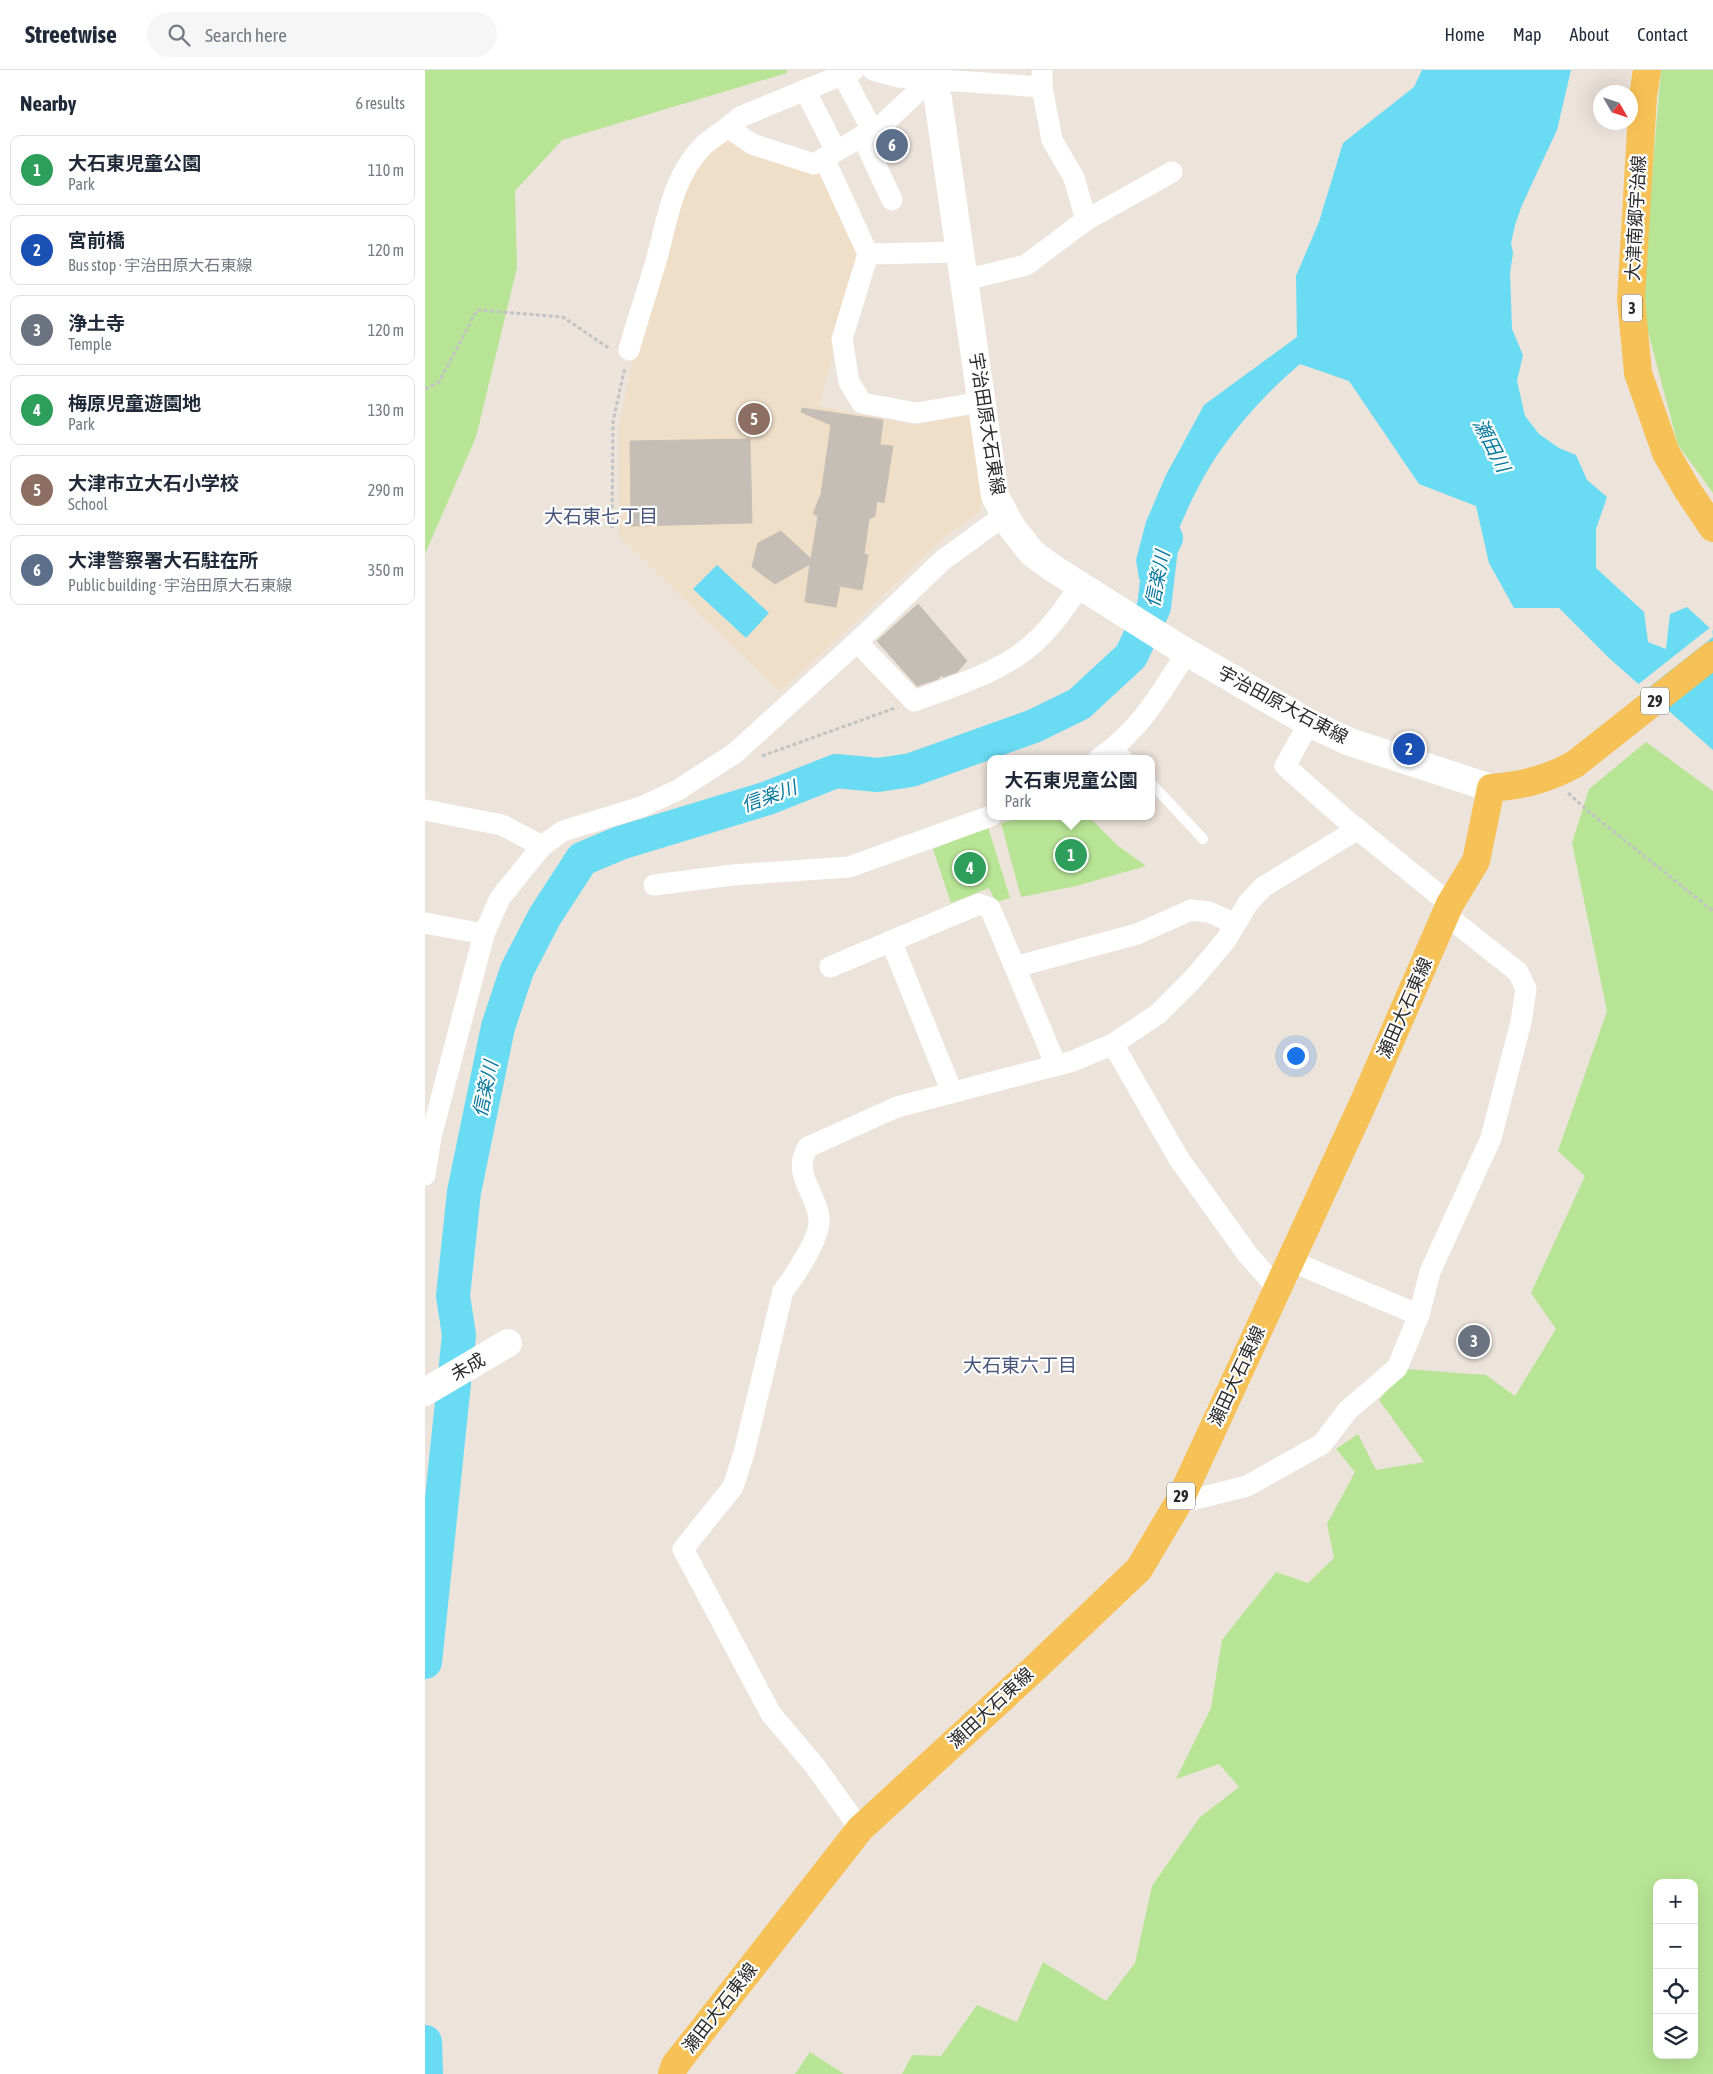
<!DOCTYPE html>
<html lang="en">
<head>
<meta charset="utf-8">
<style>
  body { margin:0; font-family:"Asap Condensed","Noto Sans JP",sans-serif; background:#f6f6f7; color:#1f2937 }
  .controls { position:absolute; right:15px; bottom:15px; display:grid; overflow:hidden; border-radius:10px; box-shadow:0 5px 20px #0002 }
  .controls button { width:45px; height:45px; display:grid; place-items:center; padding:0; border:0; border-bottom:1px solid #e0e1e3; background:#fff; color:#1f2937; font:25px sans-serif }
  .compass { position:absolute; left:1168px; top:15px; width:45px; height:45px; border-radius:50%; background:#fff; box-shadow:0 5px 20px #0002; rotate:129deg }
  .you { position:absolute; left:870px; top:985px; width:18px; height:18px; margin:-12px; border:4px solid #fff; border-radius:50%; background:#1a73e8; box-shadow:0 0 0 8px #1a73e833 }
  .badge { display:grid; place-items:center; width:32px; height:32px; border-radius:50%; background:#7c3aed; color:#fff; font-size:16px; font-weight:700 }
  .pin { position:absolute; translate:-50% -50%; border:2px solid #fff; box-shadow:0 1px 5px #0006 }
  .popup { position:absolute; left:562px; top:685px; width:168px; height:65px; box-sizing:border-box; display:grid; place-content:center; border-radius:10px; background:#fff; filter:drop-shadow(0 1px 4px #0005); font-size:16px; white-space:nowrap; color:#747a83 }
  .popup b { font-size:19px; color:#1f2937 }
  .popup::after { content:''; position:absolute; left:50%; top:100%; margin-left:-10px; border:10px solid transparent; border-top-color:#fff }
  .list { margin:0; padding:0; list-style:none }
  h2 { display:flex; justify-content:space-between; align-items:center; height:65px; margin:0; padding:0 20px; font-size:21px }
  h2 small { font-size:16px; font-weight:400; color:#747a83 }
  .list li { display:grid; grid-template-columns:32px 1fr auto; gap:15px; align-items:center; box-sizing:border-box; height:70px; margin:0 10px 10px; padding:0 10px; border:1px solid #e0e1e3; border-radius:10px }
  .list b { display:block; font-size:19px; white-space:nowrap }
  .list p { margin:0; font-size:16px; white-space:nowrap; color:#747a83 }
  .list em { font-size:16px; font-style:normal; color:#747a83 }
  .icon { flex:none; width:28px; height:28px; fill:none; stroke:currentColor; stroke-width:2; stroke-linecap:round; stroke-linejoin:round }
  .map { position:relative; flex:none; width:1288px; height:2004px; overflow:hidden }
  header { display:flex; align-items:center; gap:30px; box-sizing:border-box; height:70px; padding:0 25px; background:#fff; border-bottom:1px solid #e0e1e3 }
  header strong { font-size:24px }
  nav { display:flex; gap:28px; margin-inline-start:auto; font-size:18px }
  .search { width:350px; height:45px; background:#f6f6f7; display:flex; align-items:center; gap:12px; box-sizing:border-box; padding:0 18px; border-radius:28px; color:#747a83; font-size:19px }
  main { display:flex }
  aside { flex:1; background:#fff }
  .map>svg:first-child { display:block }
  .education { fill:#efdfc9 }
  .green { fill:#b8e595; fill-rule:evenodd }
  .water { fill:#69dbf3 }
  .pier { fill:#ece3db }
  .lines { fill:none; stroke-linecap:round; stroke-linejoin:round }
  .river { stroke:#69dbf3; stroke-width:34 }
  .building { fill:#c4beb6; stroke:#c8bfb4 }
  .path { stroke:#c3c3c3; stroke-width:3; stroke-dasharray:4 2.5; stroke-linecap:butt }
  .lane { stroke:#fff; stroke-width:10 }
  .street { stroke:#fff; stroke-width:21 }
  .secondary { stroke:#fff; stroke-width:28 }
  .primary { stroke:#f6c156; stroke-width:28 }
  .labels { text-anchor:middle; stroke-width:4.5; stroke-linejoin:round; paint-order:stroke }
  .shield { fill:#fff; stroke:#6a6a6a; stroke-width:1 }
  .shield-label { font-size:16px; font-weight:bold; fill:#2a2a2a }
  .street-label { font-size:18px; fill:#2a2a2a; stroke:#fff }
  .water-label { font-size:19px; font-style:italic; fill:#08799f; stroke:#fff }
  .neighbourhood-label { font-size:19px; fill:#48567c; stroke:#fff }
</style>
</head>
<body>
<header>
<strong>Streetwise</strong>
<div class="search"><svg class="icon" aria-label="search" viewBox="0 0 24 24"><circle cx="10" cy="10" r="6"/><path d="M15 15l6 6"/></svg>Search here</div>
<nav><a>Home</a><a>Map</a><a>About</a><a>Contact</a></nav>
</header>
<main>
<aside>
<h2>Nearby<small>6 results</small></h2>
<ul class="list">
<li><span class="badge" style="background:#2e9e5b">1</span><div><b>大石東児童公園</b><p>Park</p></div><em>110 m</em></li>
<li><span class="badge" style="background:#1a4fb4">2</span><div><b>宮前橋</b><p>Bus stop · 宇治田原大石東線</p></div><em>120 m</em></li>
<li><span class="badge" style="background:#6b7280">3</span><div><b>浄土寺</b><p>Temple</p></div><em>120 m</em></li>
<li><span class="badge" style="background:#2e9e5b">4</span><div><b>梅原児童遊園地</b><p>Park</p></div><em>130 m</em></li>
<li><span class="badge" style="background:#8d6e63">5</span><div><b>大津市立大石小学校</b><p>School</p></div><em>290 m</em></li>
<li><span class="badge" style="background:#5c6f8a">6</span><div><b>大津警察署大石駐在所</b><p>Public building · 宇治田原大石東線</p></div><em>350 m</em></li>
</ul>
</aside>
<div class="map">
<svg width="1288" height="2004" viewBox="0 0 1288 2004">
  <rect width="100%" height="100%" fill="#ece3db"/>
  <polygon class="education" points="297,70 400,103 436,180 394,336 489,355 547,344 563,431 557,434 554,443 522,465 355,622 194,466 194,356 210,280 260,111"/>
  <g class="green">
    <polygon points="0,0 362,0 362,3 137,70 90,121 92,198 51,367 0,484"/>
    <polygon points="1236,0 1288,0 1288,423 1253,375 1216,235"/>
    <path d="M1221,672L1288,721V2004H477L487,1985L516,1986L552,1935L592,1952L618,1892L681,1931L710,1893L727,1816L775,1747L814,1717L794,1694L751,1709L786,1638L797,1570L851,1502L883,1513L909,1488L902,1454L930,1402L911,1379L933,1364L951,1400L999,1392L954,1330L980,1299L1061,1305L1090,1326L1131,1259L1106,1223L1160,1106L1133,1081L1182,941L1147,773L1164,719ZM1232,1813H1269V1985H1232Z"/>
    <polygon points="604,746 663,746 692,775 721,796 651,816 596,827 576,753"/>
    <polygon points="563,757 585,828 571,832 564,818 526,833 508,779"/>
    <polygon points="385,1982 419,2004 370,2004"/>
  </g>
  <g class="water">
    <path d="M997,0H1146L1132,60L1097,135L1090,155L1086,173L1088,183L1085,203L1087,259L1098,285L1092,311L1100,346L1114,364L1134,378L1151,385L1162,410L1182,427L1171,459V498L1219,542L1223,572L1241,579L1245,544L1262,537L1288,561V680L1184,588L1134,538H1089L1064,493L1051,436L994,414L924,311L875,294C838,325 797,371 775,414C757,447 744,484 729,519L714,509L711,490L721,452L741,405L779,335L872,267L871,206L894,152L918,73L989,17Z"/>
    <polygon points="292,495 344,543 321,568 268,519"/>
  </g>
  <polygon class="pier" points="1287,556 1288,567 1218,622 1211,616"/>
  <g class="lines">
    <g class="river">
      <polyline points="0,1592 34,1265 28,1226 39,1122 73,957 92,900 120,846 157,789 195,773 343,728 411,701 453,705 486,700 609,656 654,634 706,586 729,537 736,478 741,468"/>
      <polyline points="0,1972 1,2004"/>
    </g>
  </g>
  <g class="building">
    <polygon points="377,338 458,350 455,375 468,376 459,433 452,431 450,446 444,449 439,484 443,485 437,520 415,516 411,537 380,532 385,494 350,514 327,497 333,473 356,461 386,489 393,446 388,444 396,424 406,355 376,342"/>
    <polygon points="325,369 327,453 206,456 205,371"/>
    <polygon points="493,534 542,591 532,602 518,607 517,605 513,609 492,616 452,571"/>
  </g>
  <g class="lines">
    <g class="path">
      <polyline points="0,319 14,312 52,240 138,247 185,279"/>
      <polyline points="187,458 188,351 200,297"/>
      <polyline points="337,686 470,638"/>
      <polyline points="1143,723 1163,741 1288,841"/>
    </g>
    <g class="lane">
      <polyline points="692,676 704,689"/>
      <polyline points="726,713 778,769"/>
    </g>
    <g class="street">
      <polyline points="448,0 474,7 617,17"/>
      <polyline points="617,0 617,17 627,70 649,108 661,150"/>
      <polyline points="418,5 447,60"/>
      <polyline points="380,20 411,81"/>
      <polyline points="304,58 327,74 389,94 458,54 507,8"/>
      <polyline points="437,66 467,130"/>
      <polyline points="399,88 443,184 535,182"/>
      <polyline points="443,184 417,269 424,312 437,333 491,343 557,332"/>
      <polyline points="540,210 601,195 661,150 747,102"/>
      <path d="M204,280C213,248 224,216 233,184C243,146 249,104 279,75C290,65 304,58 315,47L429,0"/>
      <path d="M432,572L489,631C528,616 571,604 603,578C624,561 640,538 655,516"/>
      <polyline points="884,653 860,696 920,749 1025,834"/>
      <path d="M673,689C714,662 736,623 762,582"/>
      <polyline points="0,740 77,755 117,776"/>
      <polyline points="229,815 308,805 424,797 566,746"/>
      <polyline points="0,853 59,864"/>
      <polyline points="466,871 527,1022"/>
      <polyline points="405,897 554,834 565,838 631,995"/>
      <polyline points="590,897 712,864 766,840 784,842 810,854"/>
      <polyline points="688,974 754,1089 823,1185 853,1219"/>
      <polyline points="0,1105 6,1067 59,864 75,828 117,776 138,761 216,737 253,720 310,683 432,572 518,490 580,445"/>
      <polyline points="866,1191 994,1245"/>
      <polyline points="755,1430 766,1430 822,1416 897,1374 923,1340 972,1298 994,1245 1005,1202 1066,1068 1096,952 1101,919 1093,902 1021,845"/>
      <path d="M435,1759L390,1696L346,1644L258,1479L308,1417L319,1383L358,1221C369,1207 396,1167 394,1149C392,1122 366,1105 383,1077L472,1037L648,991L688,974L733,944L769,908L801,870L823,833L838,817L933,759"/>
    </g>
    <g class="secondary">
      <polyline points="504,0 513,29 570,426 586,456 607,483 629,499 751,576 884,653 925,672 1066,718"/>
      <polyline points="0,1322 83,1273"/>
    </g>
    <g class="primary">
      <polyline points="1222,0 1218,26 1206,229 1213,303 1241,383 1263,421 1288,458"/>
      <path d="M247,2004L250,1995L435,1759L610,1598L714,1499L755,1430L940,1029L1025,834L1051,791L1066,718C1098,715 1121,710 1150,694L1288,585"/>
    </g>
  </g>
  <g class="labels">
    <g class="shield">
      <rect x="1197" y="224.5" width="20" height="27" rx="4"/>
      <rect x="1216" y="617.5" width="28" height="27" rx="4"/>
      <rect x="742" y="1412.5" width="28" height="27" rx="4"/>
    </g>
    <g class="shield-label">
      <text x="1207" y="244">3</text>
      <text x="1230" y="637">29</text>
      <text x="756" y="1432">29</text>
    </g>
    <g class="street-label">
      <text transform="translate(1211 148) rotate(-87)" y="6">大津南郷宇治線</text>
      <text transform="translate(562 354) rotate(81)" y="6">宇治田原大石東線</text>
      <text transform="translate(858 635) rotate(28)" y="6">宇治田原大石東線</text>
      <text transform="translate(980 938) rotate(-66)" y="6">瀬田大石東線</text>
      <text transform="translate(43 1297) rotate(-30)" y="6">未成</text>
      <text transform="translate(812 1306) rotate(-65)" y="6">瀬田大石東線</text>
      <text transform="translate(566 1638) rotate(-43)" y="6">瀬田大石東線</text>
      <text transform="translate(295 1938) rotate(-52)" y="6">瀬田大石東線</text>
    </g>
    <g class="water-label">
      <text transform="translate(1067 375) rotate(63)" y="7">瀬田川</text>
      <text transform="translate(732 509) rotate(-79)" y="7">信楽川</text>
      <text transform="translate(344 726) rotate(-20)" y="7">信楽川</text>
      <text transform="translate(60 1019) rotate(-78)" y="7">信楽川</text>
    </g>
    <g class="neighbourhood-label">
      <text x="176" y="453">大石東七丁目</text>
      <text x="595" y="1302">大石東六丁目</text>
    </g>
  </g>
</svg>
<div class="controls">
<button>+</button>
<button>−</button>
<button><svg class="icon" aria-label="locate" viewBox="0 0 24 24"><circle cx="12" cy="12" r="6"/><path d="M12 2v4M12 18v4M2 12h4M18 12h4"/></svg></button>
<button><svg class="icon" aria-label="layers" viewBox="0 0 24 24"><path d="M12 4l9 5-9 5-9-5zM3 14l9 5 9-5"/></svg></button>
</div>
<svg class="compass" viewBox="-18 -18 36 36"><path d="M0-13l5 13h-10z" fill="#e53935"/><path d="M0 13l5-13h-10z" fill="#747a83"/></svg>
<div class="you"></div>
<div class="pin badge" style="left:646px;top:785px;background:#2e9e5b">1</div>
<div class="popup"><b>大石東児童公園</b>Park</div>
<div class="pin badge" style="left:984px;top:679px;background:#1a4fb4">2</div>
<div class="pin badge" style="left:1049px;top:1271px;background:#6b7280">3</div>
<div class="pin badge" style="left:545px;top:798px;background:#2e9e5b">4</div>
<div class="pin badge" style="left:329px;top:349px;background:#8d6e63">5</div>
<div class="pin badge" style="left:467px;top:75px;background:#5c6f8a">6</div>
</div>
</main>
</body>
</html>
